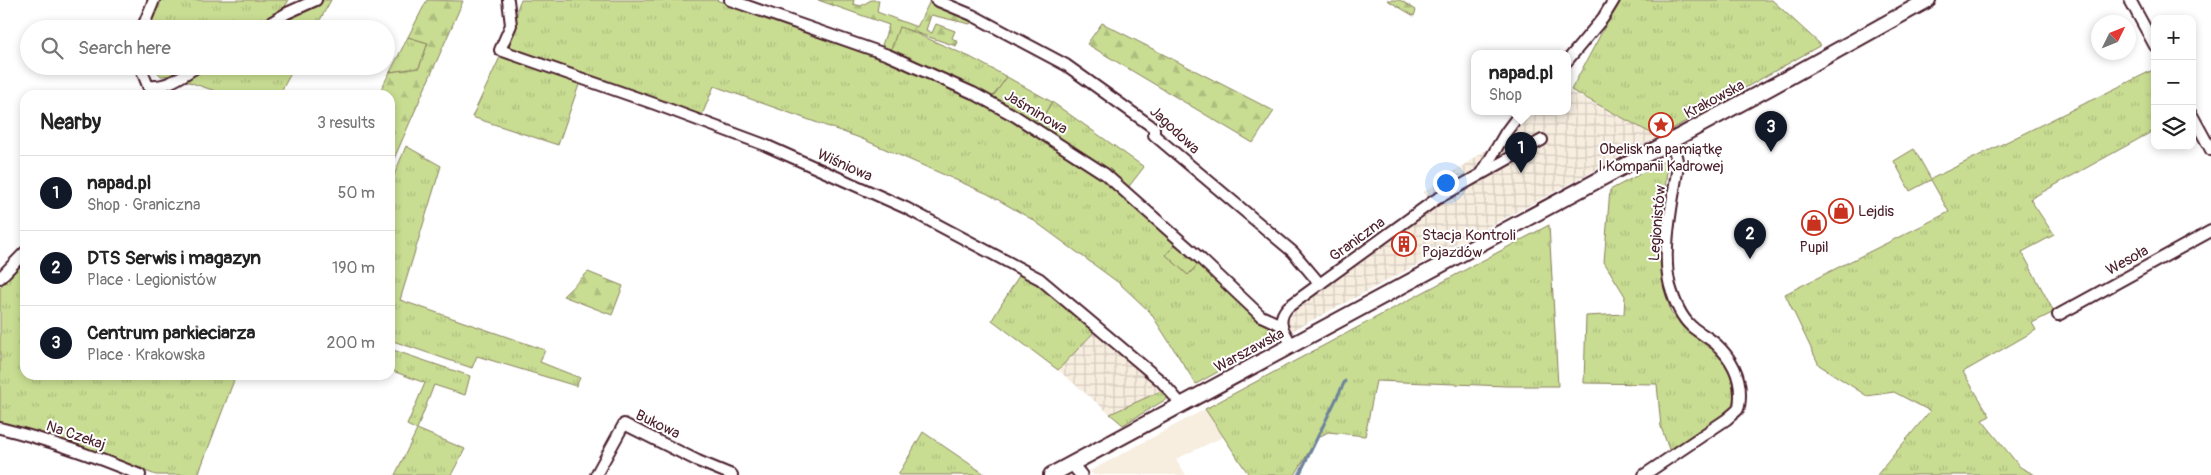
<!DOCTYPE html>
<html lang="en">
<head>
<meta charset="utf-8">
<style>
  body { margin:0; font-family:Pangolin,sans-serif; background:#f2f2f2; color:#222 }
  .controls { position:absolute; right:15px; top:15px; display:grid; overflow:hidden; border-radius:10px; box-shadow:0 2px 8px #0003 }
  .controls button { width:45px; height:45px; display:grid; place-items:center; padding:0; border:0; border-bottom:1px solid #e0e0e0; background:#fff; color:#222; font:25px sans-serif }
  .compass { position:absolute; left:2091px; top:15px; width:45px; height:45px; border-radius:50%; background:#fff; box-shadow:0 2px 8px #0003; rotate:47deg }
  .you { position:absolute; left:1445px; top:182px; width:18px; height:18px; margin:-12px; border:4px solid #fff; border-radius:50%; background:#1a73e8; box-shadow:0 0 0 8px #1a73e833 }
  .badge { display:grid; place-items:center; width:32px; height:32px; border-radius:50%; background:#111827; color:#fff; font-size:16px; font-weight:700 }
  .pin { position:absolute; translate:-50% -41px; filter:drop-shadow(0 1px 2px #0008) }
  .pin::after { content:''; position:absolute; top:26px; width:18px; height:15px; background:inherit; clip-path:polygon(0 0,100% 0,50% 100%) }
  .popup { position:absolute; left:1471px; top:50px; width:100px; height:65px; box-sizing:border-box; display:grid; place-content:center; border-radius:10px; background:#fff; filter:drop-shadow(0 1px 4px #0005); font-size:16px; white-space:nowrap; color:#767676 }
  .popup b { font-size:19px; color:#222 }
  .popup::after { content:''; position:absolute; left:50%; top:100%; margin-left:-10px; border:10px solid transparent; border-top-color:#fff }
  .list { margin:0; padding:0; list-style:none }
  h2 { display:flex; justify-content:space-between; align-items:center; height:65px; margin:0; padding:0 20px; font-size:21px }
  h2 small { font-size:16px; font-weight:400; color:#767676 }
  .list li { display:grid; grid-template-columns:32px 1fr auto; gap:15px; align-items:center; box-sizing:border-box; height:75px; padding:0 20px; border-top:1px solid #e0e0e0 }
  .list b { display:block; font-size:19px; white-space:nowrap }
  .list p { margin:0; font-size:16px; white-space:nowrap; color:#767676 }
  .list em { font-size:16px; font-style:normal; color:#767676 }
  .icon { flex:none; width:28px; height:28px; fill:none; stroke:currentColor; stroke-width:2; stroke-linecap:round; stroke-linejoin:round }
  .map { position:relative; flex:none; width:2211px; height:475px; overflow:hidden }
  .search { position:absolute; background:#fff; box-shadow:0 2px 8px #0003; left:20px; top:20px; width:375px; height:55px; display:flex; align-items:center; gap:12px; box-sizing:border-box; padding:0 18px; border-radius:28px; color:#767676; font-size:19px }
  .panel { position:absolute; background:#fff; box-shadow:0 2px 8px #0003; left:20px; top:90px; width:375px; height:290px; border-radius:15px }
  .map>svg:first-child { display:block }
  .built { fill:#f7eee0 }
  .industrial { fill:url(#industrial-grid) }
  .grass { fill:url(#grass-tufts); stroke:#897e5e }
  .forest { fill:url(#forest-firs); stroke:#897e5e }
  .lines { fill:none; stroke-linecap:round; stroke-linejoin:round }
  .stream { stroke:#6d839b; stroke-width:3 }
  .minor-casing { stroke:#4a1f2b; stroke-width:14 }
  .tertiary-casing { stroke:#4a1f2b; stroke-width:15 }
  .secondary-casing { stroke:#4a1f2b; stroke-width:18 }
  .minor { stroke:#fff; stroke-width:10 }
  .tertiary { stroke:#fff; stroke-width:11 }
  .secondary { stroke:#fff; stroke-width:14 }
  .labels { text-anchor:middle; stroke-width:4; stroke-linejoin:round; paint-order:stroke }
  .street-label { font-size:15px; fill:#4a1f2b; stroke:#fff }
  .poi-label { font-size:15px; fill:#4a1f2b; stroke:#fff }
</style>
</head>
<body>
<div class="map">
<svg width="2211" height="475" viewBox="0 0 2211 475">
  <defs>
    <pattern id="industrial-grid" width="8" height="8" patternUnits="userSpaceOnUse" patternTransform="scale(1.25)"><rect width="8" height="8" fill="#f7eee0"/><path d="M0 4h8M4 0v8" fill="none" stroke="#d5ccc0"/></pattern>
    <pattern id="grass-tufts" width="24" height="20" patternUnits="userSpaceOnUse" patternTransform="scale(1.25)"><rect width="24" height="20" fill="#c8dd92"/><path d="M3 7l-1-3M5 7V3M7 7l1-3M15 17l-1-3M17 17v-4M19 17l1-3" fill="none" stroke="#adbd7e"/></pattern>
    <pattern id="forest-firs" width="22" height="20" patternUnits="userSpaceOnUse" patternTransform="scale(1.25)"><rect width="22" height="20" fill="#c8dd92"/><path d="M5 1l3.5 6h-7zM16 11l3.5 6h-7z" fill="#adbd7e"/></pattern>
  </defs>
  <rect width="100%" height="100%" fill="#fff"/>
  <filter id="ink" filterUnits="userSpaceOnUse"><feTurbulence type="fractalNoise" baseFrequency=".02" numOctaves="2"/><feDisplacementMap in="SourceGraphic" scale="10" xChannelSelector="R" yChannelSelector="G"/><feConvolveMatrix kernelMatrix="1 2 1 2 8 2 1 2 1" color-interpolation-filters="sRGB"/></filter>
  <g filter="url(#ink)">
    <polygon class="built" points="1205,409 1223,437 1176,459 1186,475 1093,475 1090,471"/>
    <g class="industrial">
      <polygon points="1567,90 1658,137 1292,331 1287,322 1297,307 1435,205 1424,192 1496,143 1514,112 1567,112"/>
      <polygon points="1096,330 1163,390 1110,414 1058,370"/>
    </g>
    <g class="grass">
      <polygon points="159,0 289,0 282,11 252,29 149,29"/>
      <polygon points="324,0 331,0 315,29 270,29"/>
      <path d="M521,0H716L891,59L972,95L1084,163L1177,242L1166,255L1188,275L1199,263L1274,330L1277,336L1275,340L1196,384L1150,312L1119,283L1033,220L988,194L860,138L714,86L702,115L509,48C507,36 514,31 516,20C518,11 516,8 521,0Z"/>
      <polygon points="1619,0 1772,0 1821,45 1658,137 1571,90"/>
      <polygon points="899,26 970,57 1007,77 992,98 890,52"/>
      <polygon points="408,37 428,43 419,68 390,72"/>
      <polygon points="501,55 580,82 558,145 472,117"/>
      <polygon points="152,66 191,66 177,75 161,76"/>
      <polygon points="206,66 295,66 279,95 227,95 183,80"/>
      <polygon points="2155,69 2155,130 2030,199 2054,235 2022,252 2054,312 2032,323 2036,330 1963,372 1990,416 1982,420 2020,467 2035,475 1877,475 1930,411 1894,392 1867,396 1819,365 1785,294 1949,212 1931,180 1910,191 1894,161 1914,149 1931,179"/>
      <polygon points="1052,102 1144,167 1127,189 1089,158 1038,124"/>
      <polygon points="406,146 441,166 400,300 545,350 540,362 580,378 576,386 477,356 472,368 390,340 390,185"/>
      <polygon points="1668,159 1661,232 1662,279 1671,313 1720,354 1731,370 1734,398 1730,411 1670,452 1661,427 1657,384 1584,383 1586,316 1624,314 1625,296 1604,262 1610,190"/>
      <polygon points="1549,225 1558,386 1506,386 1376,381 1365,436 1328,432 1317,438 1295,475 1249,475 1205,409"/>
      <polygon points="25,262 25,375 236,375 198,475 156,475 43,433 0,423 0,287"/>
      <polygon points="1020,274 1046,290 1096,330 1058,370 992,320"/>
      <polygon points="390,349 470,376 465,395 434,385 417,429 465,449 451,475 395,475 417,430 407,425 425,383 390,370"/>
      <polygon points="1163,390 1170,397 1123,425 1110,414"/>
      <polygon points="923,432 986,475 898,475"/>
    </g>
    <g class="forest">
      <polygon points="427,0 463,1 393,161 390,161 390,95 378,95 390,72 419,68 428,43 408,37"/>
      <polygon points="818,0 854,0 853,4 861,6 871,0 879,0 877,12 917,27 930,1 973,19 970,24 931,15 926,30 932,33 936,24 955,31 952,38 958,42 956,46 899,27 890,52 882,45 889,25"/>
      <polygon points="1387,0 1400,0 1416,10 1414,16"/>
      <polygon points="1102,23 1274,111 1253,143 1087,44"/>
      <polygon points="1007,77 1052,102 1038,124 992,98"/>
      <polygon points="1177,242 1199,263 1188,275 1166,255"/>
      <polygon points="588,272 623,286 612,315 563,296"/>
    </g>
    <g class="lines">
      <polyline class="stream" points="1299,475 1345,381"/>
      <defs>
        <g id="minor">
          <polyline points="508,0 511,25 500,50 655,104 765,145 906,208 1040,279 1161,381 1182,405"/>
          <polyline points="730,0 888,55 973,93 1015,116 1105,174 1202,260 1261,316 1281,325"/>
          <polyline points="936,0 972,15 1066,65 1154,128 1154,135 1293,252 1320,284"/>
          <polyline points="2130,0 2155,46"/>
          <polyline points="142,29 154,0"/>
          <polyline points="260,29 287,13 316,0"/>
          <polyline points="1567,61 1603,18 1614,0"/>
          <polyline points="140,66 148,86"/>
          <path d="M148,86C167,88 182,76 198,66"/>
          <polyline points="2192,115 2211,150"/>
          <polyline points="1482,173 1506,132 1521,112"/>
          <polyline points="0,278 25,252"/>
          <polyline points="2058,315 2211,231"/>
          <path d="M1292,345C1284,332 1275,321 1288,307L1435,200L1542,140"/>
          <path d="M0,428C49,440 94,456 140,475"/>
          <polyline points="596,475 624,424 698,461 732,475"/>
          <path d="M1644,475L1727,419C1730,416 1736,412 1738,409C1740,405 1740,398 1740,394C1740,374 1730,357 1716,344C1708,337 1699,333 1691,326C1680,316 1674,300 1670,286C1661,251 1673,201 1678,165L1676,156L1669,141"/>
        </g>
        <polyline id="tertiary" points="1072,464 1081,475"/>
        <polyline id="secondary" points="1051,475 1771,87 1928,0"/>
      </defs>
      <use href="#minor" class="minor-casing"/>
      <use href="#tertiary" class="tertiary-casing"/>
      <use href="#secondary" class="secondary-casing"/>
      <use href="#minor" class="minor"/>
      <use href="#tertiary" class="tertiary"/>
      <use href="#secondary" class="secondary"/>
    </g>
  </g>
  <defs>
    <symbol id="sight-ring" viewBox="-11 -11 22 22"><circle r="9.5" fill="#fff" stroke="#c8321e" stroke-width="1.5"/><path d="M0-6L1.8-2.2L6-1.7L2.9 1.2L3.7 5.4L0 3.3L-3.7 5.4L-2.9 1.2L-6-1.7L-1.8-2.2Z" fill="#c8321e"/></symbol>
    <symbol id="shop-ring" viewBox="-11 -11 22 22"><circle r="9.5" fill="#fff" stroke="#c8321e" stroke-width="1.5"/><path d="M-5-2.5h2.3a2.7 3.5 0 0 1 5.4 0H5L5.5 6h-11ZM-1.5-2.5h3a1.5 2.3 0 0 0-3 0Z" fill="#c8321e"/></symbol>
    <symbol id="building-ring" viewBox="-11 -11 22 22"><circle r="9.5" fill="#fff" stroke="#c8321e" stroke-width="1.5"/><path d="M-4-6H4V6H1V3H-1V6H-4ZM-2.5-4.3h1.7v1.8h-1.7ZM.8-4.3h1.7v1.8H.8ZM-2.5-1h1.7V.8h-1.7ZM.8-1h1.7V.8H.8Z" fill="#c8321e"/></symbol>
  </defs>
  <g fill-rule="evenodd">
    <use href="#sight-ring" x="1647" y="111" width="28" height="28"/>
    <use href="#shop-ring" x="1827" y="197" width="28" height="28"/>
    <use href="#shop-ring" x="1800" y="209" width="28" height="28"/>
    <use href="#building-ring" x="1390" y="230" width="28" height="28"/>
  </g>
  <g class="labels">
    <g class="street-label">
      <text transform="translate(1714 99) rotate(-28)" y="5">Krakowska</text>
      <text transform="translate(1036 112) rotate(31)" y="5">Jaśminowa</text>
      <text transform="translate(1175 130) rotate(43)" y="5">Jagodowa</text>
      <text transform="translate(845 165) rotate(24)" y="5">Wiśniowa</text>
      <text transform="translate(1657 223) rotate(-85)" y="5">Legionistów</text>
      <text transform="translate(1357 239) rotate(-36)" y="5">Graniczna</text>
      <text transform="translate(2127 260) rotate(-29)" y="5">Wesoła</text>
      <text transform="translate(1249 350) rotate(-28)" y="5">Warszawska</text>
      <text transform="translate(658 424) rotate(26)" y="5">Bukowa</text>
      <text transform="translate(76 435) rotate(19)" y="5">Na Czekaj</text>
    </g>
    <g class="poi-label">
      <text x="1661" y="154">Obelisk na pamiątkę<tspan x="1661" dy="17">I Kompanii Kadrowej</tspan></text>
      <text x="1858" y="216" text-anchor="start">Lejdis</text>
      <text x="1422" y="240" text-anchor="start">Stacja Kontroli<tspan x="1422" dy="17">Pojazdów</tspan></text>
      <text x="1814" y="252">Pupil</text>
    </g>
  </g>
</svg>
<div class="controls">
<button>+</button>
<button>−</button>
<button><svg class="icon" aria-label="layers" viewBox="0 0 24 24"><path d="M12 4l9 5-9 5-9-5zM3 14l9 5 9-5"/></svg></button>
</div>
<svg class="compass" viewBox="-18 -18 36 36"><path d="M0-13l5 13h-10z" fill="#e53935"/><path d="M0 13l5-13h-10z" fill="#767676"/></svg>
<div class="you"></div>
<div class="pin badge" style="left:1521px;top:173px">1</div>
<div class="popup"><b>napad.pl</b>Shop</div>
<div class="pin badge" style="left:1750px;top:259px">2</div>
<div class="pin badge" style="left:1771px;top:152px">3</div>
<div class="search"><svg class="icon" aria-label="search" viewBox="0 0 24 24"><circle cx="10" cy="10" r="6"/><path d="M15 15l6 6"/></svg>Search here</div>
<section class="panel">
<h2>Nearby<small>3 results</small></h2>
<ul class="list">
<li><span class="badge">1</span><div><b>napad.pl</b><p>Shop · Graniczna</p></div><em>50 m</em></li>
<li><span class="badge">2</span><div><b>DTS Serwis i magazyn</b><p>Place · Legionistów</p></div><em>190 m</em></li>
<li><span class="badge">3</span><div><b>Centrum parkieciarza</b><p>Place · Krakowska</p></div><em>200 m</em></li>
</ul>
</section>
</div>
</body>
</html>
